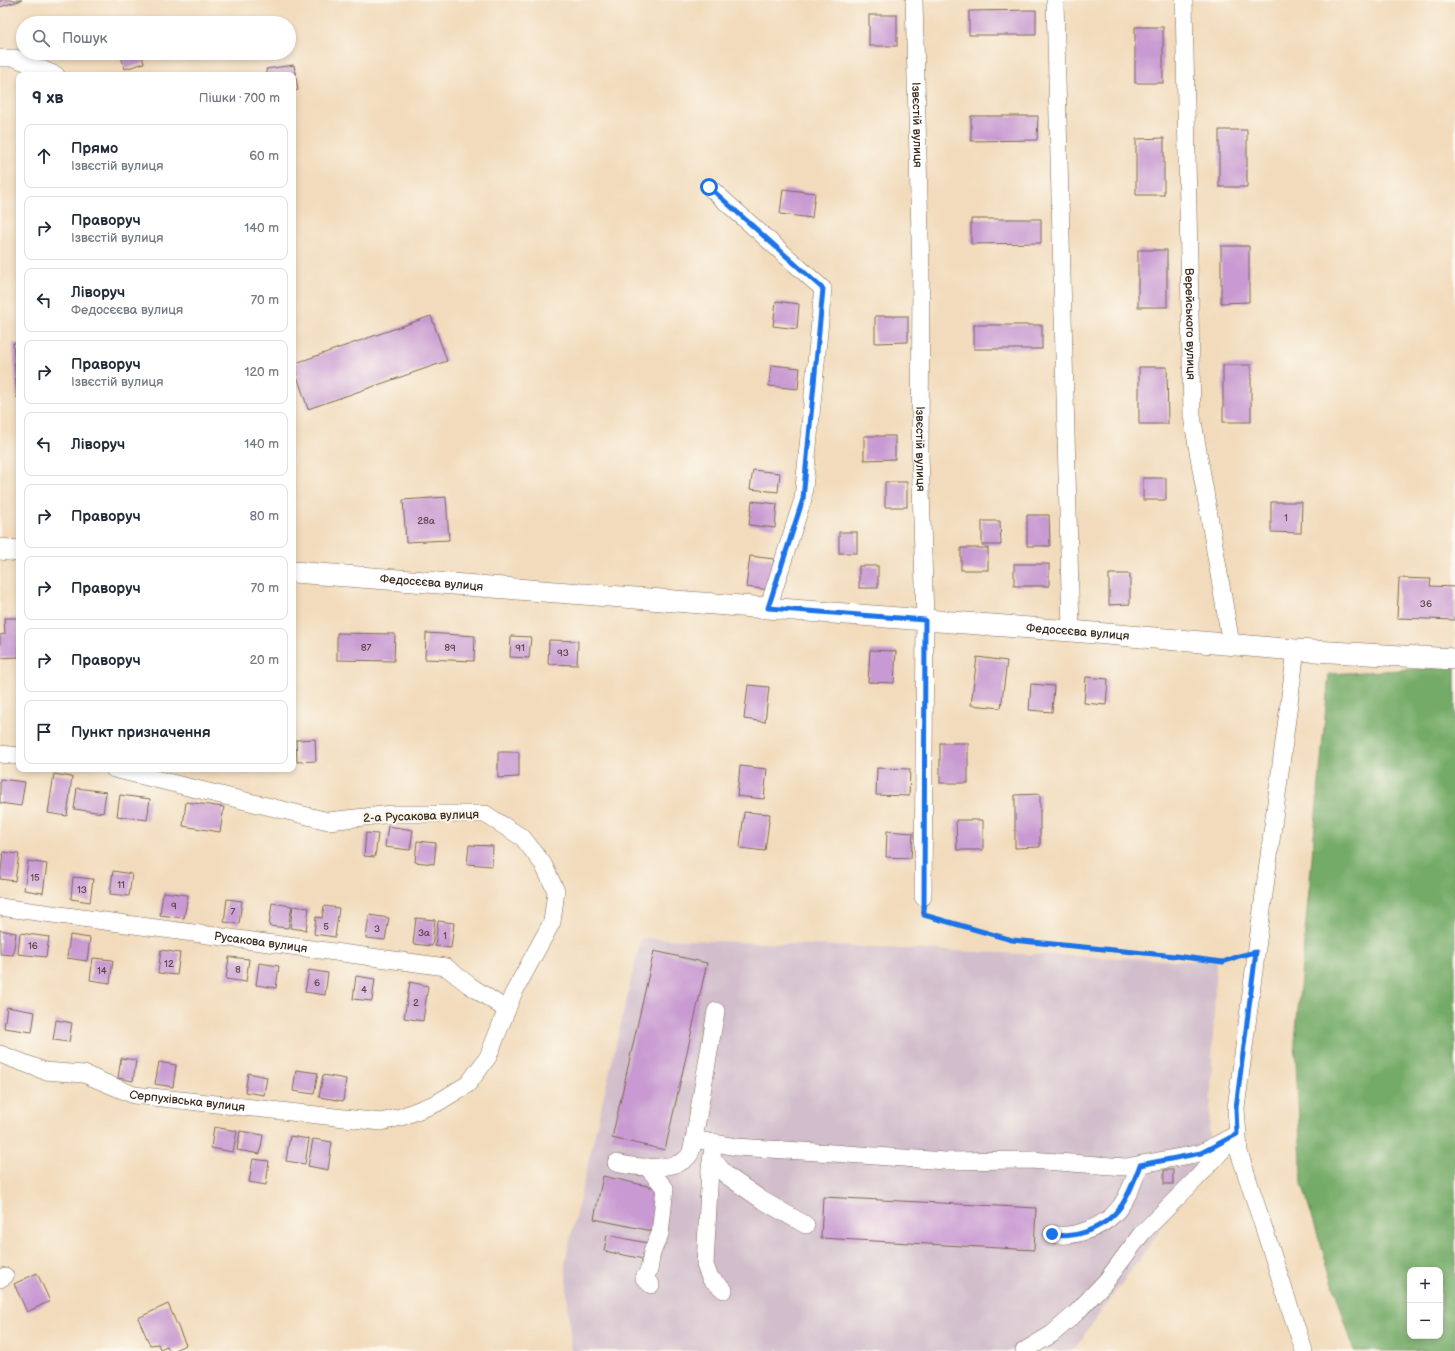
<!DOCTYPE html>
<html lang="uk">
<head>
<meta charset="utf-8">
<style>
  body { margin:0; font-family:"Balsamiq Sans",sans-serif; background:#f6f6f7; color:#1f2937 }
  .controls { position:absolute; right:12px; bottom:12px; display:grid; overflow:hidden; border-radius:8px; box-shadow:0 2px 6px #0003 }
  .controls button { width:36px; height:36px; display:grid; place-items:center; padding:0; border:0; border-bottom:1px solid #e0e1e3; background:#fff; color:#1f2937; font:20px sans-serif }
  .stop { position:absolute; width:12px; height:12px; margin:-9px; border:3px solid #1a73e8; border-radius:50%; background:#fff }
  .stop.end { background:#1a73e8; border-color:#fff; box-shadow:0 1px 4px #0008 }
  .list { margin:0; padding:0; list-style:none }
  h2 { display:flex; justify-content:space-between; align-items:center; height:52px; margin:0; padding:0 16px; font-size:17px }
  h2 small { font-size:13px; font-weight:400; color:#747a83 }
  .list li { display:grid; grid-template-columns:26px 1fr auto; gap:12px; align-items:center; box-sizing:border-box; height:64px; margin:0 8px 8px; padding:0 8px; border:1px solid #e0e1e3; border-radius:8px }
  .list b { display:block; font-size:15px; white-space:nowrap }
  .list p { margin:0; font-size:13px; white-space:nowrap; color:#747a83 }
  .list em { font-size:13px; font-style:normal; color:#747a83 }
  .icon { flex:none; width:22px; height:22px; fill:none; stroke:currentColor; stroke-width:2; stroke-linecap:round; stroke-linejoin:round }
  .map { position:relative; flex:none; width:1455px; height:1351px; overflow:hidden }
  .search { position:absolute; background:#fff; box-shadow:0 2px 6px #0003; left:16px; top:16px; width:280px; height:44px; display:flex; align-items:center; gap:10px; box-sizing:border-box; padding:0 14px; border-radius:22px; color:#747a83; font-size:15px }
  .panel { position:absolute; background:#fff; box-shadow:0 2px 6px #0003; left:16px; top:72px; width:280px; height:700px; border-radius:8px }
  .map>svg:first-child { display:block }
  .industrial { fill:#d1bdcb }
  .forest { fill:#75ab68; stroke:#586a43; fill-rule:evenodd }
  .building { fill:#c899d2 }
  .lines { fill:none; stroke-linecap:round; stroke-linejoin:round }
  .minor-casing { stroke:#7b6855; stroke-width:18 }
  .major-casing { stroke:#7b6855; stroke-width:22 }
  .path { stroke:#7b6855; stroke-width:2.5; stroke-dasharray:3 3; stroke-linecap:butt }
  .minor { stroke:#fff; stroke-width:17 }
  .major { stroke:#fff; stroke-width:21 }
  .route { stroke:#1a73e8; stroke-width:5 }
  .labels { text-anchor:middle; stroke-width:4; stroke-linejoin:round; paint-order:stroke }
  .number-label { font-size:10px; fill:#5e464b }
  .street-label { font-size:12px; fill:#3b2a1e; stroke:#fbf7ec }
</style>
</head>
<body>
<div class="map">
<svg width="1455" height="1351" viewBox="0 0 1455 1351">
  <rect width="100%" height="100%" fill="#fbf7ec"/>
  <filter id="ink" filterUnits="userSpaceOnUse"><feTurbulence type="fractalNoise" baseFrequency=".025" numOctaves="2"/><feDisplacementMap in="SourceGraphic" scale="8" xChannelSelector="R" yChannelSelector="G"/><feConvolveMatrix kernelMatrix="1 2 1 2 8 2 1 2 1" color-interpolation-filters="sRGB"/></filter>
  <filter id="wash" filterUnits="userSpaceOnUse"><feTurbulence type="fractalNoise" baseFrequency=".012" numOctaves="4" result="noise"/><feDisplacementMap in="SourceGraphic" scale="16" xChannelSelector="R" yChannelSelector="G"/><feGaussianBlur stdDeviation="0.9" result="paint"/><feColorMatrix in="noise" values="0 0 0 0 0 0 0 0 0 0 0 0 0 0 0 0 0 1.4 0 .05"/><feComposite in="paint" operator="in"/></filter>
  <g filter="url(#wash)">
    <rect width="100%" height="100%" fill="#f2dbbc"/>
    <polygon class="industrial" points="641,938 1216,962 1208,1163 1075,1348 1070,1351 571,1351 565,1261"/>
    <path class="forest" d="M1455,667V1351H1354L1302,1184L1295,1041L1329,674ZM1410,1270H1440V1336H1410Z"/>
    <g id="blocks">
      <g class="building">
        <polygon points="0,0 22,0 0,7"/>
        <polygon points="1036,10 1036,35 969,35 969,11"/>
        <rect x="869" y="15" width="28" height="31"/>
        <rect x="1135" y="27" width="28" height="56"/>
        <polygon points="120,53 141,53 144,63 125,69"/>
        <polygon points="294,65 298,90 293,91 293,75 267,75 266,69"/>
        <polygon points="971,116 1038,116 1037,140 971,141"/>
        <rect x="1219" y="130" width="28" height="57"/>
        <polygon points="1164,138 1164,195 1136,195 1136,139"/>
        <polygon points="783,189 815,193 812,218 780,214"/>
        <polygon points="971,219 1041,219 1041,243 971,244"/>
        <polygon points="1221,246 1249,246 1249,302 1221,303"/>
        <rect x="1138" y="250" width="29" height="57"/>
        <polygon points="776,301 799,304 797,329 773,326"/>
        <polygon points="431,316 447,361 308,409 293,364"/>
        <polygon points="875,316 908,316 908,342 875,343"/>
        <rect x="974" y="325" width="68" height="24"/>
        <polygon points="13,343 19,343 19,398 17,398"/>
        <polygon points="771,365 800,368 798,389 769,386"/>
        <rect x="1223" y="365" width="28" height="57"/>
        <polygon points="1139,367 1167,367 1168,424 1139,424"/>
        <polygon points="864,436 895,436 895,459 864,460"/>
        <polygon points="753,470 780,473 778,492 750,489"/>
        <rect x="1143" y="478" width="23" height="22"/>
        <rect x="885" y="482" width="22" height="25"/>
        <polygon points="446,497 449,540 406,542 403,500"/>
        <polygon points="752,501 777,504 775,528 749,525"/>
        <polygon points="1271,502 1302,502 1301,533 1271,532"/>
        <polygon points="1027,515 1049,515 1050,546 1027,546"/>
        <polygon points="982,521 1000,521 1001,545 982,545"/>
        <rect x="839" y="532" width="18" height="21"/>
        <rect x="961" y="548" width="27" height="22"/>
        <polygon points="750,556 774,559 770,590 746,587"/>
        <rect x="1014" y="564" width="35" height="22"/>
        <rect x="859" y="566" width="19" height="22"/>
        <polygon points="1109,574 1130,574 1130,604 1109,605"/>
        <polygon points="1399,578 1431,579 1430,586 1455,587 1455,620 1397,618"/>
        <polygon points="4,618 19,618 19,657 0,658 0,635 5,634"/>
        <polygon points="337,633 395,634 394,661 337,660"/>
        <polygon points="426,633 475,636 474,661 425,659"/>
        <polygon points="511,636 531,637 529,658 510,657"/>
        <polygon points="549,640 578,641 577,665 548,664"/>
        <polygon points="870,650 896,651 894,683 868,682"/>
        <polygon points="977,657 1007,661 1001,708 971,705"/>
        <polygon points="1086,677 1108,679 1106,705 1084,703"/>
        <polygon points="1031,684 1054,686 1052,712 1029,710"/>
        <polygon points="748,685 769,687 765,722 744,719"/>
        <polygon points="315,739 316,761 297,762 296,740"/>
        <rect x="940" y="743" width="28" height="40"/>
        <polygon points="498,752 519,752 519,777 498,778"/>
        <polygon points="740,766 767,769 764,799 737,796"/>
        <polygon points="877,768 910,769 909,796 876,795"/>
        <polygon points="54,774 72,777 67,816 48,813"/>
        <polygon points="0,779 25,782 21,806 0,803"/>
        <polygon points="77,788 106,792 103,813 74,809"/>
        <polygon points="1040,794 1040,847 1015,848 1015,795"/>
        <polygon points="120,795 150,799 147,820 117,816"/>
        <polygon points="186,802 224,807 220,832 183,826"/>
        <polygon points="744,812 770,814 765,851 740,848"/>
        <polygon points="956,820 983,820 983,850 957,850"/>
        <polygon points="388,826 413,830 410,850 385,847"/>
        <polygon points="887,831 913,833 911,858 886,857"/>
        <polygon points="366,833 378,834 375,857 364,856"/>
        <polygon points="417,841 436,843 434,864 415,862"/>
        <polygon points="469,845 493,846 492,866 467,864"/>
        <polygon points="3,852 19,854 15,881 0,879"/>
        <polygon points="28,861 47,864 43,893 24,890"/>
        <polygon points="113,871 132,874 129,896 110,894"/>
        <polygon points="73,877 93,879 90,902 71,899"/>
        <polygon points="163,892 188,895 184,918 160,915"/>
        <polygon points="227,899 242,901 239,924 224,922"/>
        <polygon points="272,903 292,906 288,928 269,926"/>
        <polygon points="293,906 309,908 306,930 290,928"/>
        <polygon points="324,906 339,908 335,937 314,934 316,917 322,918"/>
        <polygon points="369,915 389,918 385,940 366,938"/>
        <polygon points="416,918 435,920 432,946 413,944"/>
        <polygon points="438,921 454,923 451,948 435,946"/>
        <polygon points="0,930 16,933 13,955 0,954"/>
        <polygon points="20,933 49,937 46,957 18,954"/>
        <polygon points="70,935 90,938 87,961 67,958"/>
        <polygon points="161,950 180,953 177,975 158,973"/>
        <polygon points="654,951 707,963 665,1150 612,1138"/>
        <polygon points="229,957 249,959 246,982 226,979"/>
        <polygon points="93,958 113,960 110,983 90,980"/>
        <polygon points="259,963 279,966 276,988 256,985"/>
        <polygon points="309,970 328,973 325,995 305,992"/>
        <polygon points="356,976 375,979 372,1001 353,999"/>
        <polygon points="410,982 428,986 423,1021 404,1018"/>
        <polygon points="7,1007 35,1012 32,1032 4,1028"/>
        <polygon points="56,1020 72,1023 69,1042 53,1040"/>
        <polygon points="121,1058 136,1060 133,1081 118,1078"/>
        <polygon points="159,1062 176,1065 173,1087 155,1084"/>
        <polygon points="296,1070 318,1073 314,1094 293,1091"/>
        <polygon points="248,1073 267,1077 264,1095 245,1092"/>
        <polygon points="323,1075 346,1079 343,1101 319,1097"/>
        <polygon points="214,1127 237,1131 233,1152 211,1148"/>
        <polygon points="240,1131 263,1135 260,1154 237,1150"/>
        <polygon points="290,1136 309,1139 305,1164 286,1161"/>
        <polygon points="313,1139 332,1142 328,1170 308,1166"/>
        <polygon points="253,1159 269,1161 266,1185 249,1182"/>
        <rect x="1164" y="1170" width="9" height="14"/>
        <polygon points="603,1176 661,1189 652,1231 594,1219"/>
        <polygon points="823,1197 1036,1208 1034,1250 821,1238"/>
        <polygon points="607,1235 647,1243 644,1259 604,1251"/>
        <polygon points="37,1273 50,1301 27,1312 14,1284"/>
        <polygon points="168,1304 186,1345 172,1351 169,1351 167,1346 160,1349 158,1344 150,1345 138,1318"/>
      </g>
    </g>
  </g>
  <g filter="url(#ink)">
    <use href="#blocks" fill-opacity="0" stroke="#7b6855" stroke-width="1"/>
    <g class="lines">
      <defs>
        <g id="minor">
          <path id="s1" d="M914,0L921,274L920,454L925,620L923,897"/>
          <polyline points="1055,0 1071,631"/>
          <path id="s2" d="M1184,0L1192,416L1231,644"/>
          <polyline points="0,58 15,58 56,75"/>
          <polyline points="709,187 823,289 803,499 768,608"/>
          <polyline points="1296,650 1236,1108 1239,1152 1304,1351"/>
          <polyline points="0,754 19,756"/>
          <path id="s3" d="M0,907L446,967L469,985L507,1010"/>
          <polyline points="716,1011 694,1139 736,1147 833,1153 945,1161 1030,1160 1126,1167 1201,1153 1237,1134"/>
          <path id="s4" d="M0,1054L45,1071L84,1074L134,1095L381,1122L401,1117L437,1103L468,1084L488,1057L513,994L552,922L556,891L543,864L523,838L485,814H392L328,821L114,769"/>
          <polyline points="714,1142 710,1168 705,1265 710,1278 724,1290"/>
          <polyline points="712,1158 726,1175 762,1200 806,1225"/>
          <path d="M616,1163C633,1167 679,1173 690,1154C692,1149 693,1143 694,1139"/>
          <polyline points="647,1167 665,1188 660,1234 652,1252 649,1270 644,1278 651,1285"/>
          <path d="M1052,1234C1064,1237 1074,1235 1085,1231C1120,1220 1128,1196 1140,1165"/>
          <polyline points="0,1279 5,1276"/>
          <polyline points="1024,1351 1052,1334 1075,1314 1107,1280 1142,1233 1195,1180 1229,1143"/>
        </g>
        <g id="major">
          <polyline points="0,549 19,551"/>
          <path id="s5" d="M293,572L1071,631L1296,650L1455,659"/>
        </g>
      </defs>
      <use href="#minor" class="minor-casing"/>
      <use href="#major" class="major-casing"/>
      <polyline class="path" points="923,911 923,915 1012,940 1175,956 1223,962 1241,955"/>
      <use href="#minor" class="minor"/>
      <use href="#major" class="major"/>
    </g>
  </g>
  <g class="lines" filter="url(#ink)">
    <path class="route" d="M709,187L823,289L803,499L768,608L925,620L924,915L1012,940L1175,956L1223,962L1239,956L1256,952L1236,1108L1237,1134L1201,1153L1140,1165C1128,1197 1120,1220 1085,1232C1074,1236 1064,1237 1052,1234"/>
  </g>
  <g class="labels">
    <g class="number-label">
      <text x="1286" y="521">1</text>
      <text x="426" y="524">28а</text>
      <text x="1426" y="607">36</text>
      <text x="366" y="651">87</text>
      <text x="450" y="651">89</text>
      <text x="520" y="651">91</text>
      <text x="563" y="656">93</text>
      <text x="35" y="881">15</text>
      <text x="121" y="888">11</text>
      <text x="82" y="893">13</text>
      <text x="174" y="909">9</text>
      <text x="233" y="915">7</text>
      <text x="326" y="930">5</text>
      <text x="377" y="932">3</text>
      <text x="424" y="936">3а</text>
      <text x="445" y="939">1</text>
      <text x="33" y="949">16</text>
      <text x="169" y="967">12</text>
      <text x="238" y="973">8</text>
      <text x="102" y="974">14</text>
      <text x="317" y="986">6</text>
      <text x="364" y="993">4</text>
      <text x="416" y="1006">2</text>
    </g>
    <g class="street-label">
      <text dy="4" stroke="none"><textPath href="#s1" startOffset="125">Ізвєстій вулиця</textPath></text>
      <text dy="4" stroke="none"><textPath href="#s2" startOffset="324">Верейського вулиця</textPath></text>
      <text dy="4" stroke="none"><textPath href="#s1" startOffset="449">Ізвєстій вулиця</textPath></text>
      <text dy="4" stroke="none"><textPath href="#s5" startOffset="139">Федосєєва вулиця</textPath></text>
      <text dy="4" stroke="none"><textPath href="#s5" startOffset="787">Федосєєва вулиця</textPath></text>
      <text transform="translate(421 816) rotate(-2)" y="4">2-а Русакова вулиця</text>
      <text dy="4" stroke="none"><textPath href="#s3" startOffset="263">Русакова вулиця</textPath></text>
      <text dy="4" stroke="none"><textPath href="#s4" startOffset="195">Серпухівська вулиця</textPath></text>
    </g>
  </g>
</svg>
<div class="controls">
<button>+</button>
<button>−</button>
</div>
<div class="stop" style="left:709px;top:187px"></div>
<div class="stop end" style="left:1052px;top:1234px"></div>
<div class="search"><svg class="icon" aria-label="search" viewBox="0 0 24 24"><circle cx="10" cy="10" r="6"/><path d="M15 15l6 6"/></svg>Пошук</div>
<section class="panel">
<h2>9 хв<small>Пішки · 700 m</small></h2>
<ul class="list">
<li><svg class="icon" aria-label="ahead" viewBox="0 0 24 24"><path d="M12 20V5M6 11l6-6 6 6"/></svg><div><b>Прямо</b><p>Ізвєстій вулиця</p></div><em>60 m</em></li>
<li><svg class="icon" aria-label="right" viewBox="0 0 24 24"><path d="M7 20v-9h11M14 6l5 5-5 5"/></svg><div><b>Праворуч</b><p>Ізвєстій вулиця</p></div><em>140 m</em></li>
<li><svg class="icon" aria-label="left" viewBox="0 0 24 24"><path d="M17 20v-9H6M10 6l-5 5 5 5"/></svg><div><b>Ліворуч</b><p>Федосєєва вулиця</p></div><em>70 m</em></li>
<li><svg class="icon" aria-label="right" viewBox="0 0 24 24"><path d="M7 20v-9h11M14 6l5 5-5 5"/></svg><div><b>Праворуч</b><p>Ізвєстій вулиця</p></div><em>120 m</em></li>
<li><svg class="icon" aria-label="left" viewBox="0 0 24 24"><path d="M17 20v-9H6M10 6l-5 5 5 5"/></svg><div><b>Ліворуч</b></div><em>140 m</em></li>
<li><svg class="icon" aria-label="right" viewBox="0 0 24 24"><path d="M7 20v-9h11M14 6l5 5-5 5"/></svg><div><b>Праворуч</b></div><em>80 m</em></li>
<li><svg class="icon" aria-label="right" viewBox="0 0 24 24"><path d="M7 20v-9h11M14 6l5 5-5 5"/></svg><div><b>Праворуч</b></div><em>70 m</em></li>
<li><svg class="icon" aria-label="right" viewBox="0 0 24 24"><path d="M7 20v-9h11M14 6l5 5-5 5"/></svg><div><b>Праворуч</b></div><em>20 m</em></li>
<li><svg class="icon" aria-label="arrive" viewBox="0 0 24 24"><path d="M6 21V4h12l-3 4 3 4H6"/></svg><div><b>Пункт призначення</b></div></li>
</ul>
</section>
</div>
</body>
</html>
